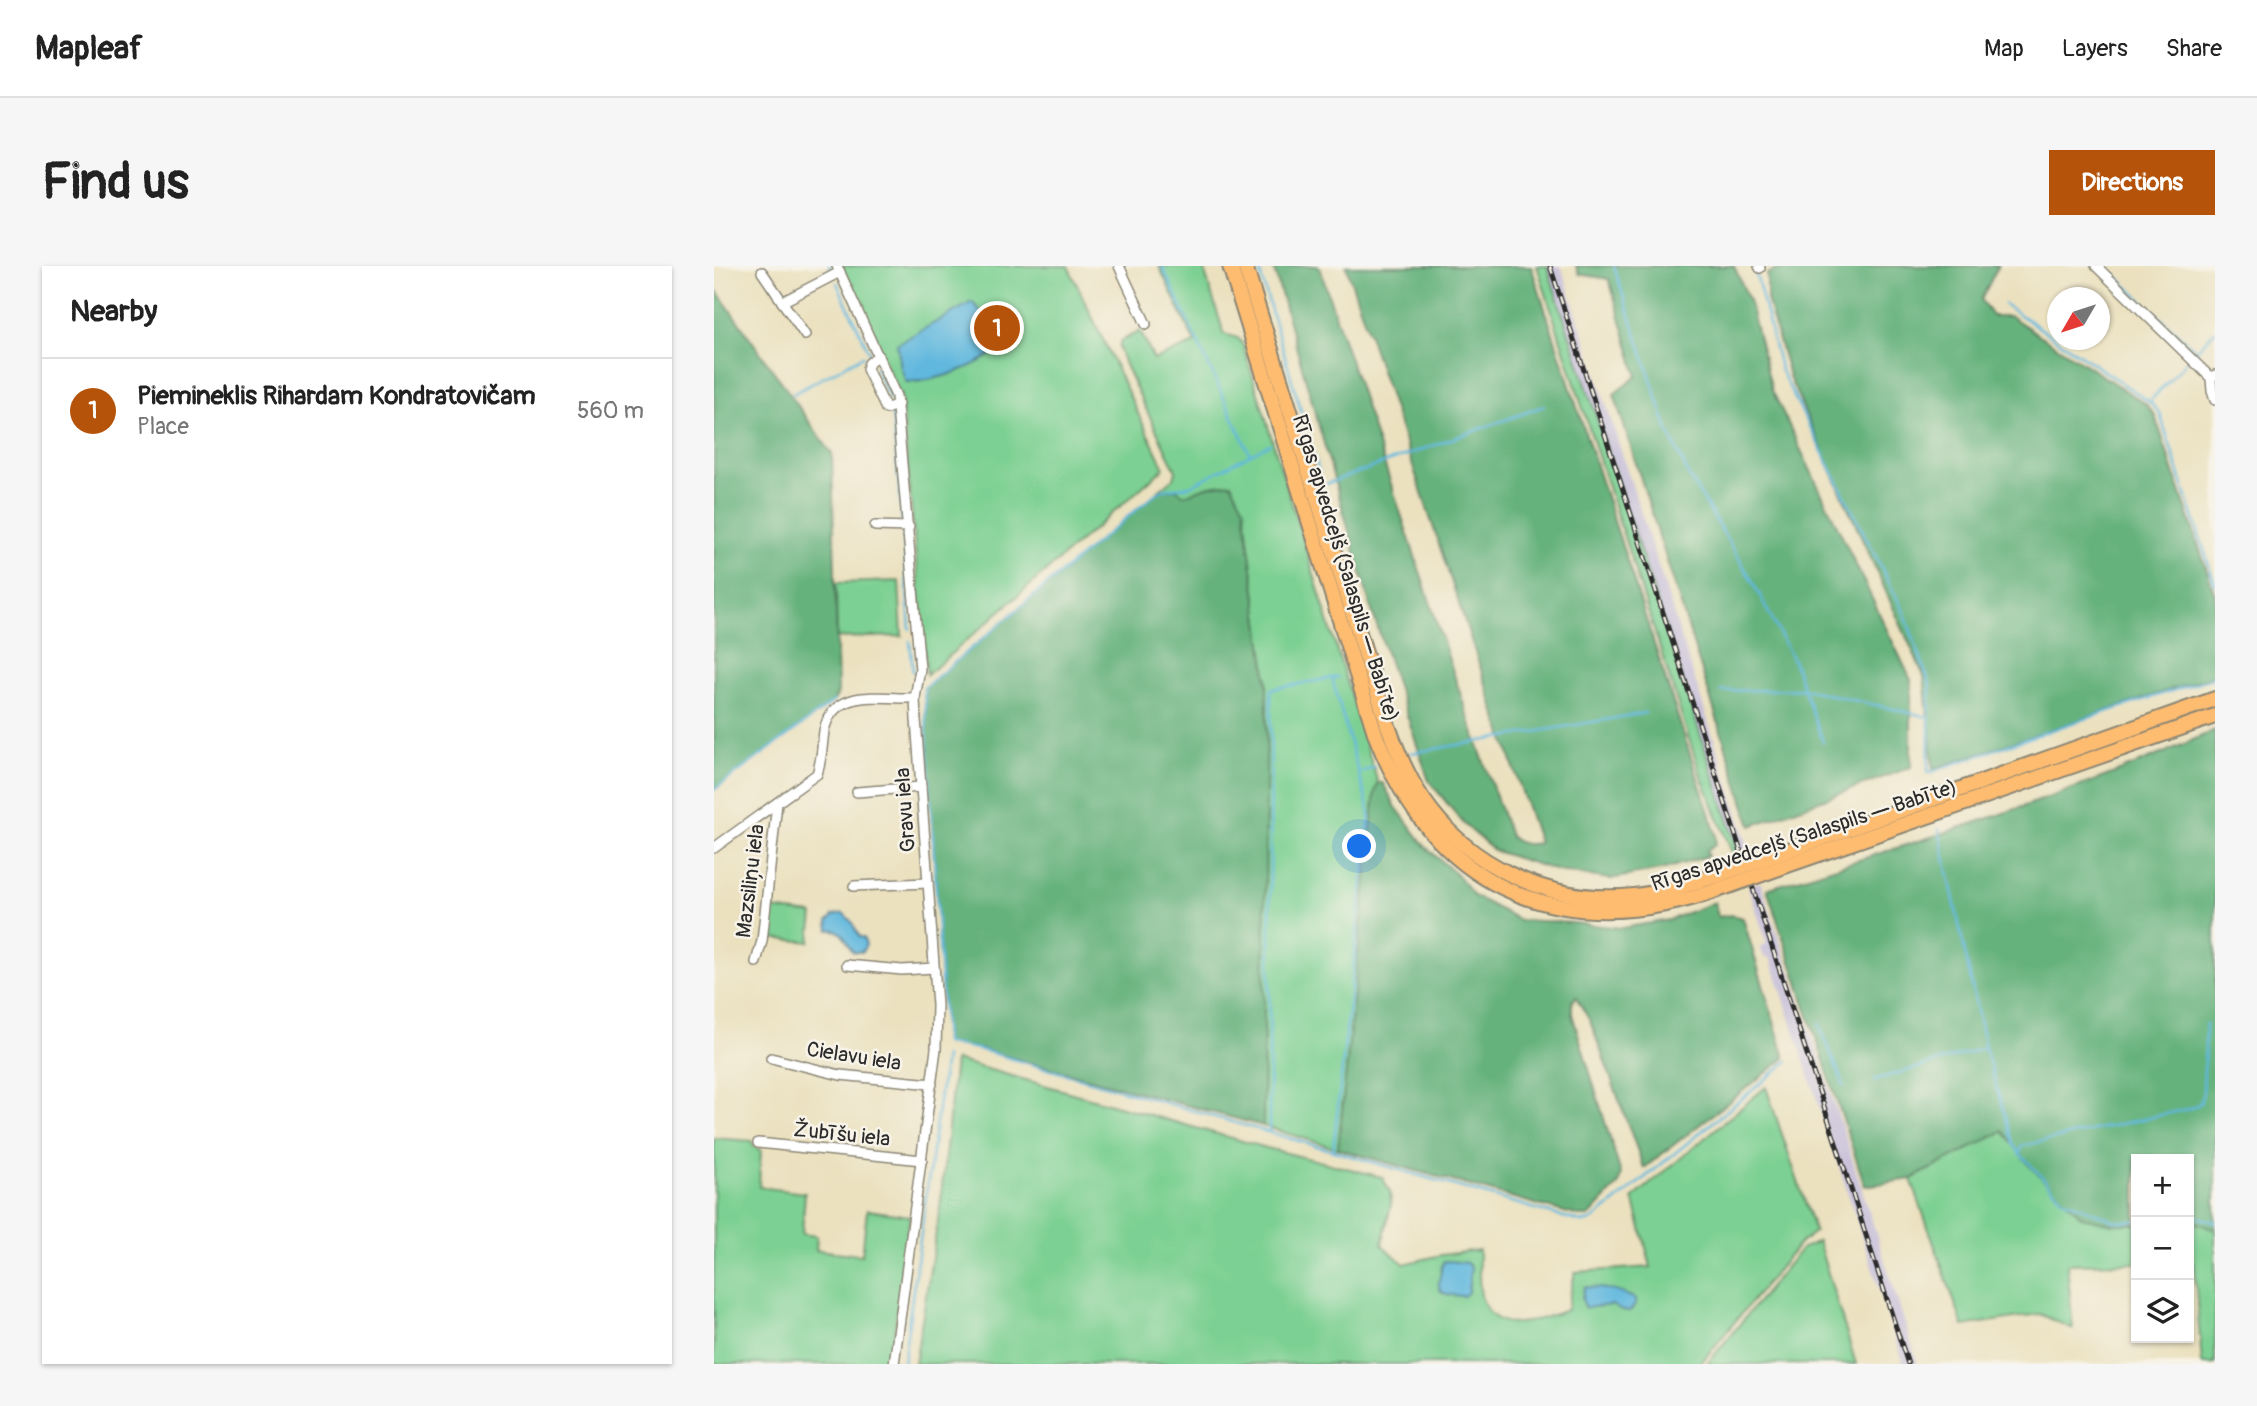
<!DOCTYPE html>
<html lang="en">
<head>
<meta charset="utf-8">
<style>
  body { margin:0; font-family:Pangolin,sans-serif; background:#f6f6f6; color:#222 }
  .controls { position:absolute; right:21px; bottom:21px; display:grid; overflow:hidden; border-radius:0px; box-shadow:0 2px 5px #0004 }
  .controls button { width:63px; height:63px; display:grid; place-items:center; padding:0; border:0; border-bottom:2px solid #e0e0e0; background:#fff; color:#222; font:35px sans-serif }
  .compass { position:absolute; left:1333px; top:21px; width:63px; height:63px; border-radius:50%; background:#fff; box-shadow:0 2px 5px #0004; rotate:231deg }
  .you { position:absolute; left:646px; top:581px; width:24px; height:24px; margin:-18px; border:5px solid #fff; border-radius:50%; background:#1a73e8; box-shadow:0 0 0 10px #1a73e833 }
  .badge { display:grid; place-items:center; width:46px; height:46px; border-radius:50%; background:#b45309; color:#fff; font-size:23px; font-weight:700 }
  .pin { position:absolute; translate:-50% -50%; border:4px solid #fff; box-shadow:0 2px 7px #0006 }
  .list { margin:0; padding:0; list-style:none }
  h2 { display:flex; justify-content:space-between; align-items:center; height:91px; margin:0; padding:0 28px; font-size:30px }
  h2 small { font-size:23px; font-weight:400; color:#767676 }
  .list li { display:grid; grid-template-columns:46px 1fr auto; gap:21px; align-items:center; box-sizing:border-box; height:105px; padding:0 28px; border-top:2px solid #e0e0e0 }
  .list b { display:block; font-size:26px; white-space:nowrap }
  .list p { margin:0; font-size:23px; white-space:nowrap; color:#767676 }
  .list em { font-size:23px; font-style:normal; color:#767676 }
  .icon { flex:none; width:38px; height:38px; fill:none; stroke:currentColor; stroke-width:2; stroke-linecap:round; stroke-linejoin:round }
  .map { position:relative; flex:none; width:1501px; height:1098px; overflow:hidden; border-radius:0px }
  header { display:flex; align-items:center; gap:42px; box-sizing:border-box; height:98px; padding:0 35px; background:#fff; border-bottom:2px solid #e0e0e0 }
  header strong { font-size:33px }
  nav { display:flex; gap:38px; margin-inline-start:auto; font-size:24px }
  .intro { display:flex; align-items:center; justify-content:space-between; box-sizing:border-box; height:168px; padding:0 42px }
  h1 { margin:0; font-size:49px }
  .button { padding:18px 32px; border-radius:0px; background:#b45309; color:#fff; font-size:24px; font-weight:700 }
  main { display:flex; gap:42px; padding:0 42px }
  aside { flex:1; background:#fff; border-radius:0px; box-shadow:0 2px 5px #0004 }
  .map>svg:first-child { display:block }
  .industrial { fill:#c7c0d9 }
  .green { fill:#7dd093; stroke:#547e5f; stroke-width:2 }
  .forest { fill:#66b27d; stroke:#486e54; stroke-width:2 }
  .water { fill:#61b8de; stroke:#467284; stroke-width:2 }
  .lines { fill:none; stroke-linecap:round; stroke-linejoin:round }
  .stream { stroke:#61b8de; stroke-width:2.5 }
  .minor-casing { stroke:#8b8675; stroke-width:12 }
  .trunk-casing { stroke:#8b8675; stroke-width:18 }
  .minor { stroke:#fff; stroke-width:9 }
  .trunk { stroke:#febc70; stroke-width:14 }
  .rail-casing { stroke:#2b2b2b; stroke-width:5 }
  .rail { stroke:#f7f3e8; stroke-width:2.5; stroke-dasharray:8; stroke-linecap:butt }
  .trunk-bridge-casing { stroke:#8b8675; stroke-width:18; stroke-linecap:butt }
  .trunk-bridge { stroke:#febc70; stroke-width:14 }
  .labels { text-anchor:middle; stroke-width:5; stroke-linejoin:round; paint-order:stroke }
  .street-label { font-size:21px; fill:#2b2b2b; stroke:#f7f3e8 }
</style>
</head>
<body>
<header>
<strong>Mapleaf</strong>
<nav><a>Map</a><a>Layers</a><a>Share</a></nav>
</header>
<div class="intro"><h1>Find us</h1><a class="button">Directions</a></div>
<main>
<aside>
<h2>Nearby<small></small></h2>
<ul class="list">
<li><span class="badge">1</span><div><b>Piemineklis Rihardam Kondratovičam</b><p>Place</p></div><em>560 m</em></li>
</ul>
</aside>
<div class="map">
<svg width="1501" height="1098" viewBox="0 0 1501 1098">
  <rect width="100%" height="100%" fill="#f7f3e8"/>
  <filter id="ink" filterUnits="userSpaceOnUse"><feTurbulence type="fractalNoise" baseFrequency=".0143" numOctaves="2"/><feDisplacementMap in="SourceGraphic" scale="14" xChannelSelector="R" yChannelSelector="G"/><feConvolveMatrix kernelMatrix="1 2 1 2 8 2 1 2 1" color-interpolation-filters="sRGB"/></filter>
  <filter id="wash" filterUnits="userSpaceOnUse"><feTurbulence type="fractalNoise" baseFrequency=".00686" numOctaves="4" result="noise"/><feDisplacementMap in="SourceGraphic" scale="28" xChannelSelector="R" yChannelSelector="G"/><feGaussianBlur stdDeviation="1.57" result="paint"/><feColorMatrix in="noise" values="0 0 0 0 0 0 0 0 0 0 0 0 0 0 0 0 0 1.4 0 .05"/><feComposite in="paint" operator="in"/></filter>
  <g filter="url(#wash)">
    <rect width="100%" height="100%" fill="#ebe1bf"/>
    <g class="industrial">
      <polygon points="833,0 847,0 872,76 1026,554 1037,590 1027,593"/>
      <polygon points="1046,616 1119,833 1204,1098 1190,1098 1056,691 1050,692 1046,680 1053,678 1034,620"/>
    </g>
    <g class="green">
      <polygon points="127,0 354,0 450,202 213,409 187,131"/>
      <polygon points="445,0 489,0 510,68 524,72 529,79 664,517 661,526 624,883 549,860 553,416 530,242 496,220 470,229 449,224 441,228 460,212 462,205 411,99 405,81 407,75 426,65 440,94 481,77"/>
      <polygon points="823,0 833,0 1027,593 1021,594 987,510"/>
      <polygon points="185,315 188,370 123,372 122,317"/>
      <polygon points="58,643 99,648 96,676 56,672"/>
      <path d="M241,794L553,882L668,911L676,926L677,938L668,979L690,998L727,989L765,984C765,997 764,1022 768,1033C782,1073 825,1053 853,1044L861,1006L937,1001L919,932L1052,821L1101,966L1085,978L986,1098H201L226,941Z"/>
      <polygon points="1289,865 1314,898 1399,958 1422,958 1422,997 1353,998 1359,1063 1326,1048 1249,1060 1197,913"/>
      <polygon points="0,872 38,875 40,881 47,884 45,921 91,927 88,968 103,970 102,984 148,989 153,944 196,950 176,1098 0,1098"/>
      <polygon points="1475,955 1501,963 1501,1098 1488,1098 1480,997 1475,996"/>
      <polygon points="1104,975 1142,1098 993,1098 1087,983"/>
    </g>
    <g class="forest">
      <path d="M559,0H605L756,457L796,570C805,579 814,579 825,577L632,0H817L999,559L1002,570L1001,579L992,585L994,590L947,604L896,613L844,605L781,585L751,559L715,515L658,345Z"/>
      <polygon points="862,0 1020,0 1035,34 1058,124 1197,414 1197,501 1037,560 900,128 923,110 895,13 865,8"/>
      <polygon points="1072,0 1284,0 1267,34 1278,50 1296,50 1432,138 1441,150 1501,329 1501,409 1219,503 1210,410 1076,113 1053,33 1053,8"/>
      <polygon points="0,21 118,188 124,427 120,435 0,524"/>
      <polygon points="517,217 530,242 553,416 549,860 266,783 231,777 210,422 441,228 449,224 462,223 470,229 496,220"/>
      <path d="M1501,464V963L1475,955V893H1422V958H1399L1368,951L1314,898L1289,865L1197,913L1151,920L1053,623C1203,575 1358,531 1501,464Z"/>
      <polygon points="664,517 669,517 681,540 711,580 746,612 760,630 805,654 849,656 908,662 955,654 1001,636 1004,651 1017,649 1029,652 1071,792 930,902 876,755 862,731 858,736 858,748 907,908 905,918 875,950 865,950 624,883 661,526"/>
    </g>
    <g class="water">
      <path d="M258,36L269,48L287,81C264,101 222,116 192,116L187,102L183,78Z"/>
      <path d="M129,647L138,656L145,670L150,672L152,679L148,686H139C132,676 129,662 115,664L114,655L120,649Z"/>
      <path d="M736,995L753,997L757,1002L754,1026L750,1030C719,1029 723,1024 729,996Z"/>
      <path d="M870,1021C888,1021 906,1025 922,1033V1038L916,1045H908L898,1039L871,1042L868,1032Z"/>
    </g>
    <g class="lines">
      <g class="stream">
        <polyline points="115,0 116,2"/>
        <polyline points="448,0 536,188"/>
        <polyline points="544,0 609,219 830,140"/>
        <polyline points="1040,0 1067,105 1190,346 1216,419 1214,507 1352,459 1501,411"/>
        <polyline points="1391,0 1482,85"/>
        <polyline points="900,1 954,165 975,210 1039,316 1079,394 1109,476"/>
        <polyline points="123,17 156,88"/>
        <polyline points="1290,38 1436,136 1446,148 1501,318"/>
        <polyline points="1479,88 1501,65"/>
        <polyline points="161,101 176,133"/>
        <polyline points="79,128 149,90"/>
        <polyline points="1436,135 1475,93"/>
        <polyline points="178,147 188,254"/>
        <polyline points="556,178 476,220 449,224 441,228 210,422 231,777 264,783 867,956 875,956 896,940 1074,795"/>
        <polyline points="189,267 196,363"/>
        <polyline points="196,375 199,406"/>
        <polyline points="618,412 656,548 619,885"/>
        <polyline points="1007,425 1091,423 1214,451"/>
        <polyline points="697,487 931,447"/>
        <polyline points="645,507 660,501"/>
        <polyline points="0,524 120,435"/>
        <polyline points="1225,563 1271,782 1299,877 1306,888 1350,934 1401,955 1422,955"/>
        <polyline points="1105,758 1130,820"/>
        <polyline points="1160,814 1271,782"/>
        <polyline points="555,866 557,423 624,411"/>
        <polyline points="1306,887 1308,880 1478,842 1486,837 1489,827 1492,758"/>
        <polyline points="1475,949 1501,956"/>
        <polyline points="189,1098 231,791"/>
      </g>
    </g>
  </g>
  <g filter="url(#ink)">
    <g class="lines">
      <defs>
        <g id="minor">
          <polyline points="123,0 182,130 206,403 201,432 202,453 223,739 222,783 180,1098"/>
          <polyline points="405,0 432,58"/>
          <polyline points="1045,0 1046,2"/>
          <polyline points="1382,0 1497,112 1501,109"/>
          <polyline points="48,6 91,69"/>
          <polyline points="68,36 126,6"/>
          <polyline points="164,90 155,97 153,103 172,143 184,138"/>
          <polyline points="1497,112 1498,125 1501,134"/>
          <polyline points="161,260 195,261"/>
          <polyline points="143,526 207,521"/>
          <path d="M0,582L103,508C108,493 108,480 110,465C119,421 166,433 201,432"/>
          <polyline points="140,620 214,617"/>
          <polyline points="42,696 48,675 63,537"/>
          <polyline points="133,699 188,704 220,702"/>
          <polyline points="57,792 126,809 218,818"/>
          <polyline points="44,877 208,894"/>
        </g>
        <g id="trunk">
          <path d="M516,0L662,470C724,630 854,678 1012,621"/>
          <path d="M531,0L674,460C683,485 693,510 708,532C754,601 837,639 920,630C950,627 979,617 1007,608"/>
          <polyline points="1061,589 1501,433"/>
          <polyline points="1065,602 1501,450"/>
        </g>
      </defs>
      <use href="#minor" class="minor-casing"/>
      <use href="#trunk" class="trunk-casing"/>
      <use href="#minor" class="minor"/>
      <use href="#trunk" class="trunk"/>
      <defs>
        <polyline id="rail" points="836,0 1194,1098"/>
      </defs>
      <use href="#rail" class="rail-casing"/>
      <use href="#rail" class="rail"/>
      <defs>
        <g id="trunk-bridge">
          <polyline points="1007,608 1061,589"/>
          <polyline points="1012,621 1065,602"/>
        </g>
      </defs>
      <use href="#trunk-bridge" class="trunk-bridge-casing"/>
      <use href="#trunk-bridge" class="trunk-bridge"/>
    </g>
  </g>
  <g class="labels">
    <g class="street-label">
      <text transform="translate(632 302) rotate(73)" y="7">Rīgas apvedceļš (Salaspils — Babīte)</text>
      <text transform="translate(191 544) rotate(-94)" y="7">Gravu iela</text>
      <text transform="translate(1090 569) rotate(-18)" y="7">Rīgas apvedceļš (Salaspils — Babīte)</text>
      <text transform="translate(36 615) rotate(-83)" y="7">Mazsiliņu iela</text>
      <text transform="translate(140 790) rotate(9)" y="7">Cielavu iela</text>
      <text transform="translate(128 868) rotate(6)" y="7">Žubīšu iela</text>
    </g>
  </g>
</svg>
<div class="controls">
<button>+</button>
<button>−</button>
<button><svg class="icon" aria-label="layers" viewBox="0 0 24 24"><path d="M12 4l9 5-9 5-9-5zM3 14l9 5 9-5"/></svg></button>
</div>
<svg class="compass" viewBox="-18 -18 36 36"><path d="M0-13l5 13h-10z" fill="#e53935"/><path d="M0 13l5-13h-10z" fill="#767676"/></svg>
<div class="you"></div>
<div class="pin badge" style="left:283px;top:62px">1</div>
</div>
</main>
</body>
</html>
